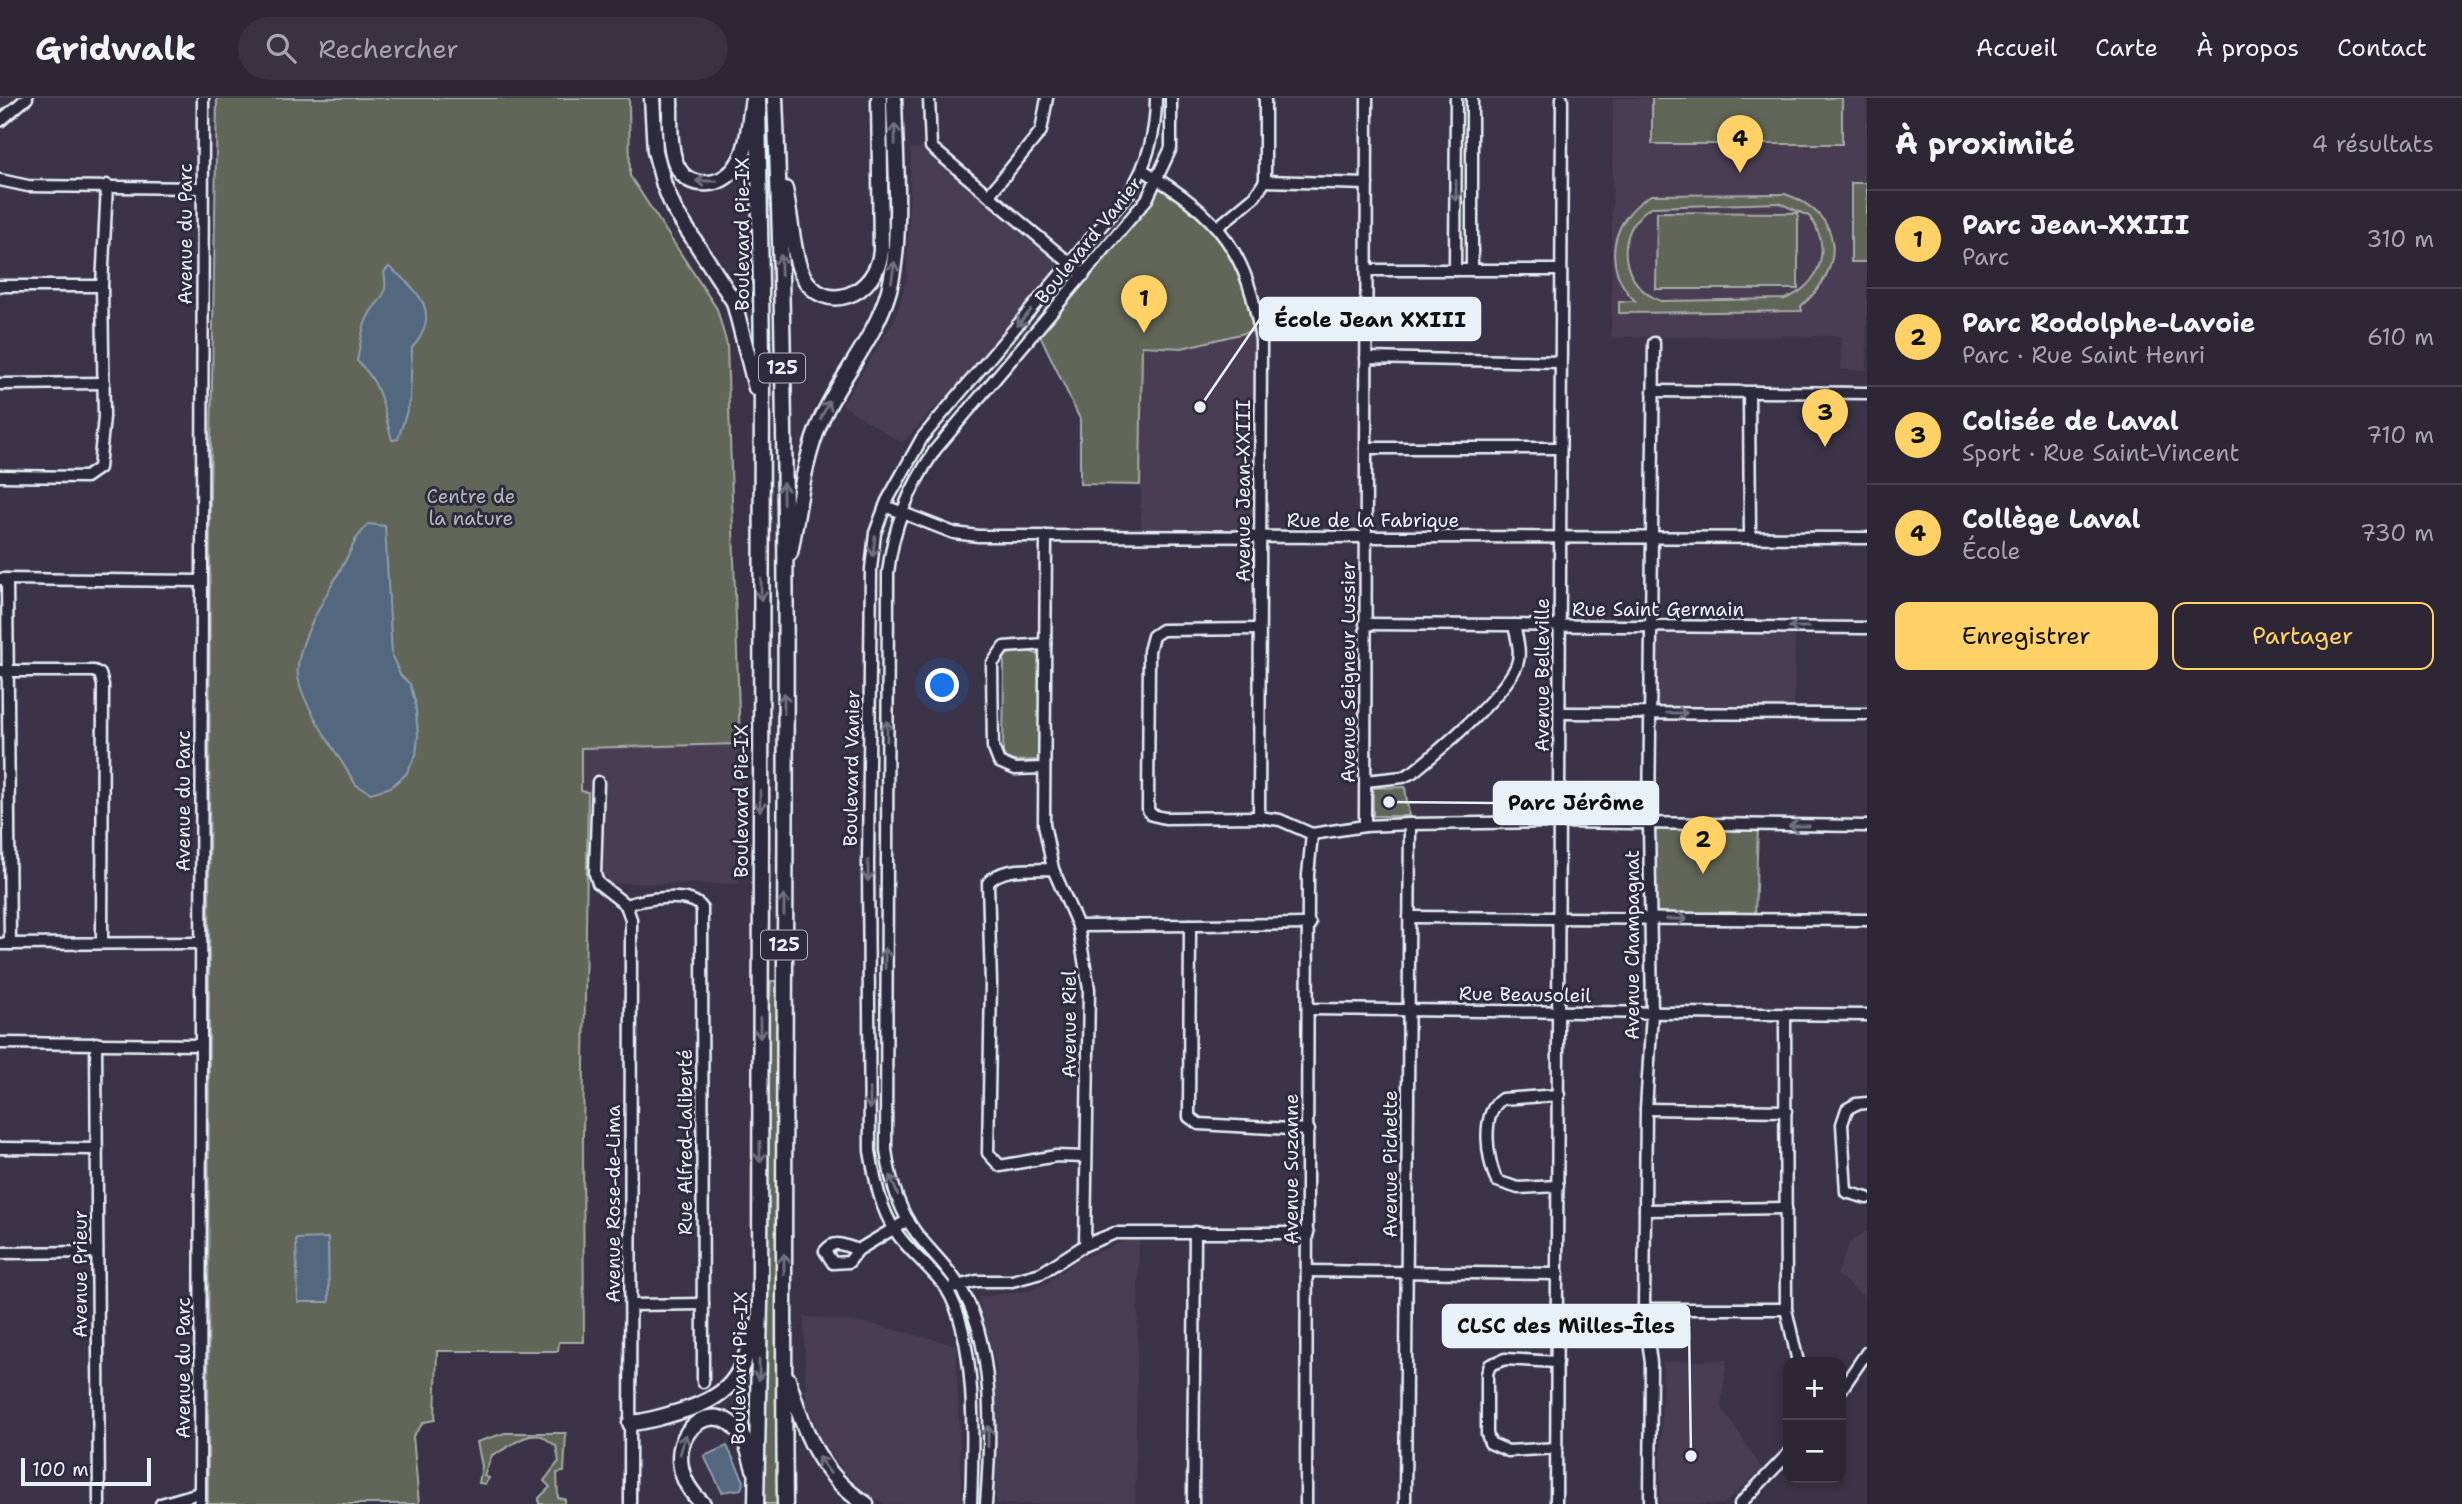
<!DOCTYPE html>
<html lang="fr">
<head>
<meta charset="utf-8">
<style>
  body { margin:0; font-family:"Shantell Sans",sans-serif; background:#383241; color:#f1f3f6 }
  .controls { position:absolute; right:21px; bottom:21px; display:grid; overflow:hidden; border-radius:14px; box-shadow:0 4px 10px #0003 }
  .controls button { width:63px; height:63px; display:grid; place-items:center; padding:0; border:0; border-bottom:2px solid #484350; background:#2c2635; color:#f1f3f6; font:35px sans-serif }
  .scale { position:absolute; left:21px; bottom:18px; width:130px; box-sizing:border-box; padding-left:7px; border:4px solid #e8f1f8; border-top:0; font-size:19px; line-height:24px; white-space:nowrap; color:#e8f1f8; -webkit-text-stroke:5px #2f2a3d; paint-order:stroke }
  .you { position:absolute; left:943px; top:588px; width:24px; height:24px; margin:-18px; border:5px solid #fff; border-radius:50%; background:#1a73e8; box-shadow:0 0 0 10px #1a73e833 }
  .badge { display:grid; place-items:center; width:46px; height:46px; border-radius:50%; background:#ffd166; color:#111; font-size:23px; font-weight:700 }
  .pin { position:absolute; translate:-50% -58px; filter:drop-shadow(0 2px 4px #0008) }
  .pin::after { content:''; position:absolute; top:37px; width:24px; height:21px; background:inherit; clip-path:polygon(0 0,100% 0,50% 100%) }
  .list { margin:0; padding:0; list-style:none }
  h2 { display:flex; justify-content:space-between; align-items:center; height:91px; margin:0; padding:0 28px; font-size:30px }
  h2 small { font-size:23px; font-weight:400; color:#a6a5ad }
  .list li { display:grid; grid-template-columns:46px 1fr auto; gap:21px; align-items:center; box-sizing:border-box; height:98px; padding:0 28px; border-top:2px solid #484350 }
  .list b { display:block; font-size:26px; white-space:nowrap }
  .list p { margin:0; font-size:23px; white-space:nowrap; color:#a6a5ad }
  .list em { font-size:23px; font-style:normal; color:#a6a5ad }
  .actions { display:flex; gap:14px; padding:21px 28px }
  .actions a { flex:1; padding:16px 0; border:2px solid #ffd166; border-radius:14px; text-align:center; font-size:24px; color:#ffd166 }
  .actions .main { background:#ffd166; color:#111 }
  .icon { flex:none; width:38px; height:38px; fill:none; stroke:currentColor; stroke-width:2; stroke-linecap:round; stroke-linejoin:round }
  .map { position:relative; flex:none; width:1867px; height:1406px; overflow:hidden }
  header { display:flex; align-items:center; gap:42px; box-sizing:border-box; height:98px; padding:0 35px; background:#2c2635; border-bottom:2px solid #484350 }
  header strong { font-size:33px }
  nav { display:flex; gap:38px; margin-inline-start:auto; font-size:24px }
  .search { width:490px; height:63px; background:#383241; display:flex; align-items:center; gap:18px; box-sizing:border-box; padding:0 24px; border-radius:38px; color:#a6a5ad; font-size:26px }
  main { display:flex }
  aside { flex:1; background:#2c2635 }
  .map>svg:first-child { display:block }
  .built { fill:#493e53 }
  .green { fill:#626659; stroke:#a5aca8; stroke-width:2; fill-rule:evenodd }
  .water { fill:#53677e; stroke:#8f9eaf; stroke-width:2 }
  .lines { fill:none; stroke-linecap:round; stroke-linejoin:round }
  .minor-casing { stroke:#e8f1f8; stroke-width:15 }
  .highway-casing { stroke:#e8f1f8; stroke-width:19 }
  .minor { stroke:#2f2a3d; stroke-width:10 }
  .highway { stroke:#2f2a3d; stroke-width:14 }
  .oneway { stroke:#70707e }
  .labels { text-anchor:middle; stroke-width:6; stroke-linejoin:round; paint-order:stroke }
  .shield { fill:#2f2a3d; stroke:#b0b5c0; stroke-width:2 }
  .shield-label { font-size:18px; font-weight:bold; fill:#e8f1f8 }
  .street-label { font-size:19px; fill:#e8f1f8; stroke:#2f2a3d }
  .park-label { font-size:19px; fill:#b2b9b8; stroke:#2f2a3d }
  .leader { fill:none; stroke:#e8f1f8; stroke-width:2.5 }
  .callout-dot { fill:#e8f1f8; stroke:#2f2a3d; stroke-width:2.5 }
  .callout { fill:#e8f1f8; stroke:#e8f1f8; stroke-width:2.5 }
  .callout-label { font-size:21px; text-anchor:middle; font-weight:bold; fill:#111 }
</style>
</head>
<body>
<header>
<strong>Gridwalk</strong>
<div class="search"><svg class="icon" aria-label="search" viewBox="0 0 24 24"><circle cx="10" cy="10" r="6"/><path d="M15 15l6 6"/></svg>Rechercher</div>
<nav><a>Accueil</a><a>Carte</a><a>À propos</a><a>Contact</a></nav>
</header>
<main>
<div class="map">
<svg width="1867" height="1406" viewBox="0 0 1867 1406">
  <rect width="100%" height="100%" fill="#3b3347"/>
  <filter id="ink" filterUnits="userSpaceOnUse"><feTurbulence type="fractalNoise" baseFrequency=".0143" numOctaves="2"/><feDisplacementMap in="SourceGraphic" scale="14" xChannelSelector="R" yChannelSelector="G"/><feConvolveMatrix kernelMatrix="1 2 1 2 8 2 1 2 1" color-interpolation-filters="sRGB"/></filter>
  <g filter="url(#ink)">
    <g class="built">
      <polygon points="1613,0 1867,0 1867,272 1841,272 1841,238 1611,239"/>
      <polygon points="931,49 1071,166 902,345 842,307 895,221 907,179 911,51"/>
      <polygon points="1257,232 1259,439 1141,436 1141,248 1182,250"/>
      <polygon points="1651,528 1795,529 1794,616 1650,615"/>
      <polygon points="740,646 740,786 588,785 588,694 581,694 581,650"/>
      <polygon points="1867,1133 1867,1201 1837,1177 1850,1144"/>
      <polygon points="1139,1138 1135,1406 996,1406 996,1267 978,1199 1029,1193 1047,1185 1077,1162"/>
      <polygon points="804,1218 871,1226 956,1247 962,1406 885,1406 864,1394 843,1372 821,1342 806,1303"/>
      <polygon points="1727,1262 1721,1308 1762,1371 1724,1406 1660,1406 1663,1264"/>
    </g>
    <g class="green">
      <polygon points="217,0 629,0 630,78 717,211 727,247 740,646 581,650 581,693 588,694 583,1038 584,1244 559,1244 558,1253 437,1253 435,1322 424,1324 413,1338 419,1406 208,1406 210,399"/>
      <rect x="1652" y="0" width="190" height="46"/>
      <polygon points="1162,85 1196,108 1241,166 1257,232 1182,250 1142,248 1140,387 1080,386 1080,321 1040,237"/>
      <rect x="1851" y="85" width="16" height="79"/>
      <path d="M1785,96C1844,116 1847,170 1801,208L1802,213L1619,215V204L1635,203C1601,169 1610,121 1651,97ZM1779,105L1809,118C1833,149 1821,187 1785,201L1661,203C1619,188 1613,132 1651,109Z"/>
      <polygon points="1657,114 1798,115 1798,191 1656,191"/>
      <polygon points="1028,553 1040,557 1043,562 1042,662 1007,663 1003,655 1004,561 1007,556"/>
      <polygon points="1405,689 1409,718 1373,718 1373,690"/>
      <polygon points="1649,726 1758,728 1755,820 1650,821"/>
      <polygon points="771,883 776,883 778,888 779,1406 764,1406 767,939"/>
      <path d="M505,1335H566L564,1374L557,1375L558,1400L565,1401V1406H539V1400L550,1389L544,1383L559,1363L556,1348L542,1338C522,1334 510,1351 492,1357L484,1378L489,1380L485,1386L479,1385L482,1368L477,1344Z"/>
    </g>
    <g class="water">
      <path d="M389,169C420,193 442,216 412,250L410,303L398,341L392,342C383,311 382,285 357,263C360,250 361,235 366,223C375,199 390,205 384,174Z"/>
      <path d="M368,426L385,428L392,558L400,577L410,586L415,603L418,637L416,657L406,676L391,689L371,695L356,687C341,661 301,606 298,578C293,542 341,477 356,441Z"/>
      <polygon points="328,1140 329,1204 298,1204 296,1141"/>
      <polygon points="727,1348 744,1383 741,1391 722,1394 704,1358"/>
    </g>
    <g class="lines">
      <defs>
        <g id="minor">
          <polyline points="929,0 931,49 1084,177"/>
          <polyline points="1472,0 1472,172"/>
          <polyline points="0,23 27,0"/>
          <path d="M1143,72C1219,118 1248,153 1261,242L1259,719"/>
          <polyline points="0,82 28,88 202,90"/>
          <polyline points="1265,83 1367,86"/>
          <polyline points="989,97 1041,33 1047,0"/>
          <polyline points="1219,128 1255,98 1265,83 1265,0"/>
          <polyline points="1367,172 1560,172"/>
          <polyline points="1455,172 1456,0"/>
          <polyline points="0,188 102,188"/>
          <polyline points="1366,260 1560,264"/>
          <polyline points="0,286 104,285"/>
          <polyline points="1653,293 1867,295"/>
          <polyline points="1749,295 1750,438"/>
          <polyline points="1366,350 1560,350"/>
          <polyline points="0,378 86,379 99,370 104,319 102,188 107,87"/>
          <polyline points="885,408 954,435 978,438 1867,440"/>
          <polyline points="1046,438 1044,726 1053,771 1078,828 1089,891 1085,1147"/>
          <polyline points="0,481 201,483"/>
          <polyline points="7,481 10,846"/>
          <polyline points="1365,526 1867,530"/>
          <polyline points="1259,531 1162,532 1153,538 1149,553 1148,712 1152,717 1165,720 1259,719 1280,722 1312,736 1365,728 1410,726 1560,724 1867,728"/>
          <polyline points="0,573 94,573 100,576 103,587 102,845"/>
          <polyline points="1560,615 1867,616"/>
          <polyline points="1044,670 1015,671 999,664 993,649 992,566 1004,549 1045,546"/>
          <path d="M1365,683L1403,679L1413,674C1440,652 1501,600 1516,569C1522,556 1517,541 1514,527"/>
          <polyline points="598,684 595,776 598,785 626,807"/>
          <polyline points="1365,728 1367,0"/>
          <path d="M1053,771C1033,772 1001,768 988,785L991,885L988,1055L1000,1068L1056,1058L1085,1059"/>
          <polyline points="626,807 631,821 630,1406"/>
          <path d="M626,807C643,801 691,793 702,810L703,1284"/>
          <polyline points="1409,819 1867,822"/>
          <polyline points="1190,827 1189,1019 1199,1026 1309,1032"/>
          <polyline points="1078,828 1310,826"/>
          <polyline points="0,846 200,845"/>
          <polyline points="1309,911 1867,917"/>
          <polyline points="1785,917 1786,1211 1798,1264"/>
          <polyline points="0,945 200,947"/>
          <polyline points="96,945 99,1406"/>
          <polyline points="1867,1005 1856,1006 1847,1011 1842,1026 1846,1094 1867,1100"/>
          <polyline points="1646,1011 1786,1013"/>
          <polyline points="0,1050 97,1051"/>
          <path d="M1558,1088L1518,1090L1497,1083C1487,1063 1480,1015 1502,1001L1559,997"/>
          <polyline points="1645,1112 1786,1110"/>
          <path d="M858,1152C845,1148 835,1140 825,1153L833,1165L849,1164L858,1152L908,1122"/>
          <polyline points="0,1155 97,1154"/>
          <polyline points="1308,1173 1558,1176"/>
          <polyline points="953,1189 977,1183 1012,1183 1041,1175 1085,1147 1115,1135 1308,1135"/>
          <polyline points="631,1207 703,1206"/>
          <polyline points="1644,1211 1786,1211"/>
          <polyline points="1841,1292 1867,1254"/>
          <polyline points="1557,1350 1508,1353 1490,1345 1487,1336 1487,1276 1490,1267 1505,1261 1557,1264"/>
          <polyline points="161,1406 199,1395"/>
          <polyline points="200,1406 203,0"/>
          <path d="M971,1406C973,1348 978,1240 946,1190C932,1170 910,1155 896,1134C880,1111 875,1081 870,1053L868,765L871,471L875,435L887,403L922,340L1130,94C1148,64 1156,35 1156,0"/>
          <path d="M986,1406C991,1341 996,1242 958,1186C947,1168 930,1153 917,1136C899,1113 890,1081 886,1052L888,475C893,428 909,391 935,352L1147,101L1171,50V0"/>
          <polyline points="1193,1406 1195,1134"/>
          <polyline points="1306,1406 1308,777 1312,736"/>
          <polyline points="1405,1406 1410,726"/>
          <polyline points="1556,1406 1562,0"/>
          <polyline points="1650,1406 1651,1265 1644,1211 1646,1011 1652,915 1649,726 1654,245"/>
          <polyline points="1740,1406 1788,1356"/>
        </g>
        <g id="highway">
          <polyline points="652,0 655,53 664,87 674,111 734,204 756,290"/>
          <path d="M670,0C671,29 663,89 709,85C722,84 733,75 739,64C749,47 749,21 753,1"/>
          <path d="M775,0C795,468 780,938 785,1406"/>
          <path d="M785,91C790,113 793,159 802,176C824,220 877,196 881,153L879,0"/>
          <path d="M790,455C799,410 803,362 822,320C842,276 876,239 889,192C903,142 895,55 894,0"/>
          <path d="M788,1281C803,1331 819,1377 866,1406"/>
          <path d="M630,1325C646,1324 662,1319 678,1314C729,1299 742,1281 754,1230"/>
          <path d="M703,1406C648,1356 705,1289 740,1335C748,1344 750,1359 754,1371"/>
          <polyline points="756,1406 760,1205 762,255 758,0"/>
        </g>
      </defs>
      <use href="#minor" class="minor-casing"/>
      <use href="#highway" class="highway-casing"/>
      <use href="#minor" class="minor"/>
      <use href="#highway" class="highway"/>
    </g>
    <defs><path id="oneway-shaft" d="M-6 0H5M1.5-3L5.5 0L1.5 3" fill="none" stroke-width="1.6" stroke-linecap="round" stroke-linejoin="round" transform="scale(1.75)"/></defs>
    <g class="oneway">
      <use href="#oneway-shaft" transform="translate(895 36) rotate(-91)"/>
      <use href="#oneway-shaft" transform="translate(706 83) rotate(-180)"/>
      <use href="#oneway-shaft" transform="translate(1456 93) rotate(90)"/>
      <use href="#oneway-shaft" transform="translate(781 167) rotate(-91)"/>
      <use href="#oneway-shaft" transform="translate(893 174) rotate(-81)"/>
      <use href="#oneway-shaft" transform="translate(1024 220) rotate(131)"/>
      <use href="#oneway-shaft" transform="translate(825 312) rotate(-64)"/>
      <use href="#oneway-shaft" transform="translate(783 395) rotate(-91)"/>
      <use href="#oneway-shaft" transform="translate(874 448) rotate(96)"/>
      <use href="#oneway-shaft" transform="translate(761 492) rotate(90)"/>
      <use href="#oneway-shaft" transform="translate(1799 529) rotate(-180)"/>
      <use href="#oneway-shaft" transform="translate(784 605) rotate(-90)"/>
      <use href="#oneway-shaft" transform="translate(1677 615)"/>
      <use href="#oneway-shaft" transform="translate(887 633) rotate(-89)"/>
      <use href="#oneway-shaft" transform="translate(760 703) rotate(90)"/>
      <use href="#oneway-shaft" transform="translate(1799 728) rotate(180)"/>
      <use href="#oneway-shaft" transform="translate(868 773) rotate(90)"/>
      <use href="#oneway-shaft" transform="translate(784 807) rotate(-90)"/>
      <use href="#oneway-shaft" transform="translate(1677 821)"/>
      <use href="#oneway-shaft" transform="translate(885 860) rotate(-90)"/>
      <use href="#oneway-shaft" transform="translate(760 930) rotate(90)"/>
      <use href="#oneway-shaft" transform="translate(870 1001) rotate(90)"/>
      <use href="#oneway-shaft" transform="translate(760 1054) rotate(90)"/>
      <use href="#oneway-shaft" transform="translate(894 1087) rotate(-111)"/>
      <use href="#oneway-shaft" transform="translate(784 1166) rotate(-90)"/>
      <use href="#oneway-shaft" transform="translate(759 1272) rotate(90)"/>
      <use href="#oneway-shaft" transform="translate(988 1338) rotate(-90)"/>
      <use href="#oneway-shaft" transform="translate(683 1346) rotate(-74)"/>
      <use href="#oneway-shaft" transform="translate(824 1367) rotate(-127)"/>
    </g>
  </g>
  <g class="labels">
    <g class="shield">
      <rect x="759" y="255.5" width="46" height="29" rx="5"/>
      <rect x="761" y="832.5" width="46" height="29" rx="5"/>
    </g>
    <g class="shield-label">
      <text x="782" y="276">125</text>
      <text x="784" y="853">125</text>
    </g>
    <g class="street-label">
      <text transform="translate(185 136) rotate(-90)" y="7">Avenue du Parc</text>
      <text transform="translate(742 136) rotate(-90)" y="7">Boulevard Pie-IX</text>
      <text transform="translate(1088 142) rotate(-51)" y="7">Boulevard Vanier</text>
      <text transform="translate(1243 393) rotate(-90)" y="7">Avenue Jean-XXIII</text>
      <text x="1373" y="429">Rue de la Fabrique</text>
      <text x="1658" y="518">Rue Saint Germain</text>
      <text transform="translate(1348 574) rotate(-90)" y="7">Avenue Seigneur Lussier</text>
      <text transform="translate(1542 577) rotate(-90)" y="7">Avenue Belleville</text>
      <text transform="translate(851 670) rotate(-89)" y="7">Boulevard Vanier</text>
      <text transform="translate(183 703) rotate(-90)" y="7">Avenue du Parc</text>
      <text transform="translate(741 703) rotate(-90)" y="7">Boulevard Pie-IX</text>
      <text transform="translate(1632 847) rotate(-90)" y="7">Avenue Champagnat</text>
      <text transform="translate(1525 896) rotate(1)" y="7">Rue Beausoleil</text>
      <text transform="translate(1069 926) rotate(-90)" y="7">Avenue Riel</text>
      <text transform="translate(685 1044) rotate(-90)" y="7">Rue Alfred-Laliberté</text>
      <text transform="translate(1390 1066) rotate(-90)" y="7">Avenue Pichette</text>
      <text transform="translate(1291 1071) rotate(-90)" y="7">Avenue Suzanne</text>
      <text transform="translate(613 1106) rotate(-90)" y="7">Avenue Rose-de-Lima</text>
      <text transform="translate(80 1176) rotate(-90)" y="7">Avenue Prieur</text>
      <text transform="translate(183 1270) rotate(-90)" y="7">Avenue du Parc</text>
      <text transform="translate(739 1270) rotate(-89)" y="7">Boulevard Pie-IX</text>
    </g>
    <g class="park-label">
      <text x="471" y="405">Centre de<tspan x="471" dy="22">la nature</tspan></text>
    </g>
  </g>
  <path class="leader" d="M1200 309L1260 221M1389 704L1494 705M1691 1358L1689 1228"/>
  <g class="callout-dot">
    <circle cx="1200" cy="309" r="7"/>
    <circle cx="1389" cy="704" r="7"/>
    <circle cx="1691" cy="1358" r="7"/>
  </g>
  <g class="callout">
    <rect x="1260" y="200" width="220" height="42" rx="7"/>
    <rect x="1494" y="684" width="164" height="42" rx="7"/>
    <rect x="1443" y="1207" width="246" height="42" rx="7"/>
  </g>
  <g class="callout-label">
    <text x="1370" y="229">École Jean XXIII</text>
    <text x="1576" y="712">Parc Jérôme</text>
    <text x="1566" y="1235">CLSC des Milles-Îles</text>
  </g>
</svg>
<div class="controls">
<button>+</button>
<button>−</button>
</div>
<div class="scale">100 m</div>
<div class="you"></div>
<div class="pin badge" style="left:1144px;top:235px">1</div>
<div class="pin badge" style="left:1703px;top:776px">2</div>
<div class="pin badge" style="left:1825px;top:349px">3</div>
<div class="pin badge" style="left:1740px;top:75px">4</div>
</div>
<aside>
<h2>À proximité<small>4 résultats</small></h2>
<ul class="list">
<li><span class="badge">1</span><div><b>Parc Jean-XXIII</b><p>Parc</p></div><em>310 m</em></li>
<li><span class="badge">2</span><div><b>Parc Rodolphe-Lavoie</b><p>Parc · Rue Saint Henri</p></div><em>610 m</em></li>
<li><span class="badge">3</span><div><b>Colisée de Laval</b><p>Sport · Rue Saint-Vincent</p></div><em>710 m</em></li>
<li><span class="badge">4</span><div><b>Collège Laval</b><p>École</p></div><em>730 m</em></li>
</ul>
<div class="actions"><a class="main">Enregistrer</a><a>Partager</a></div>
</aside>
</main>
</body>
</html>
